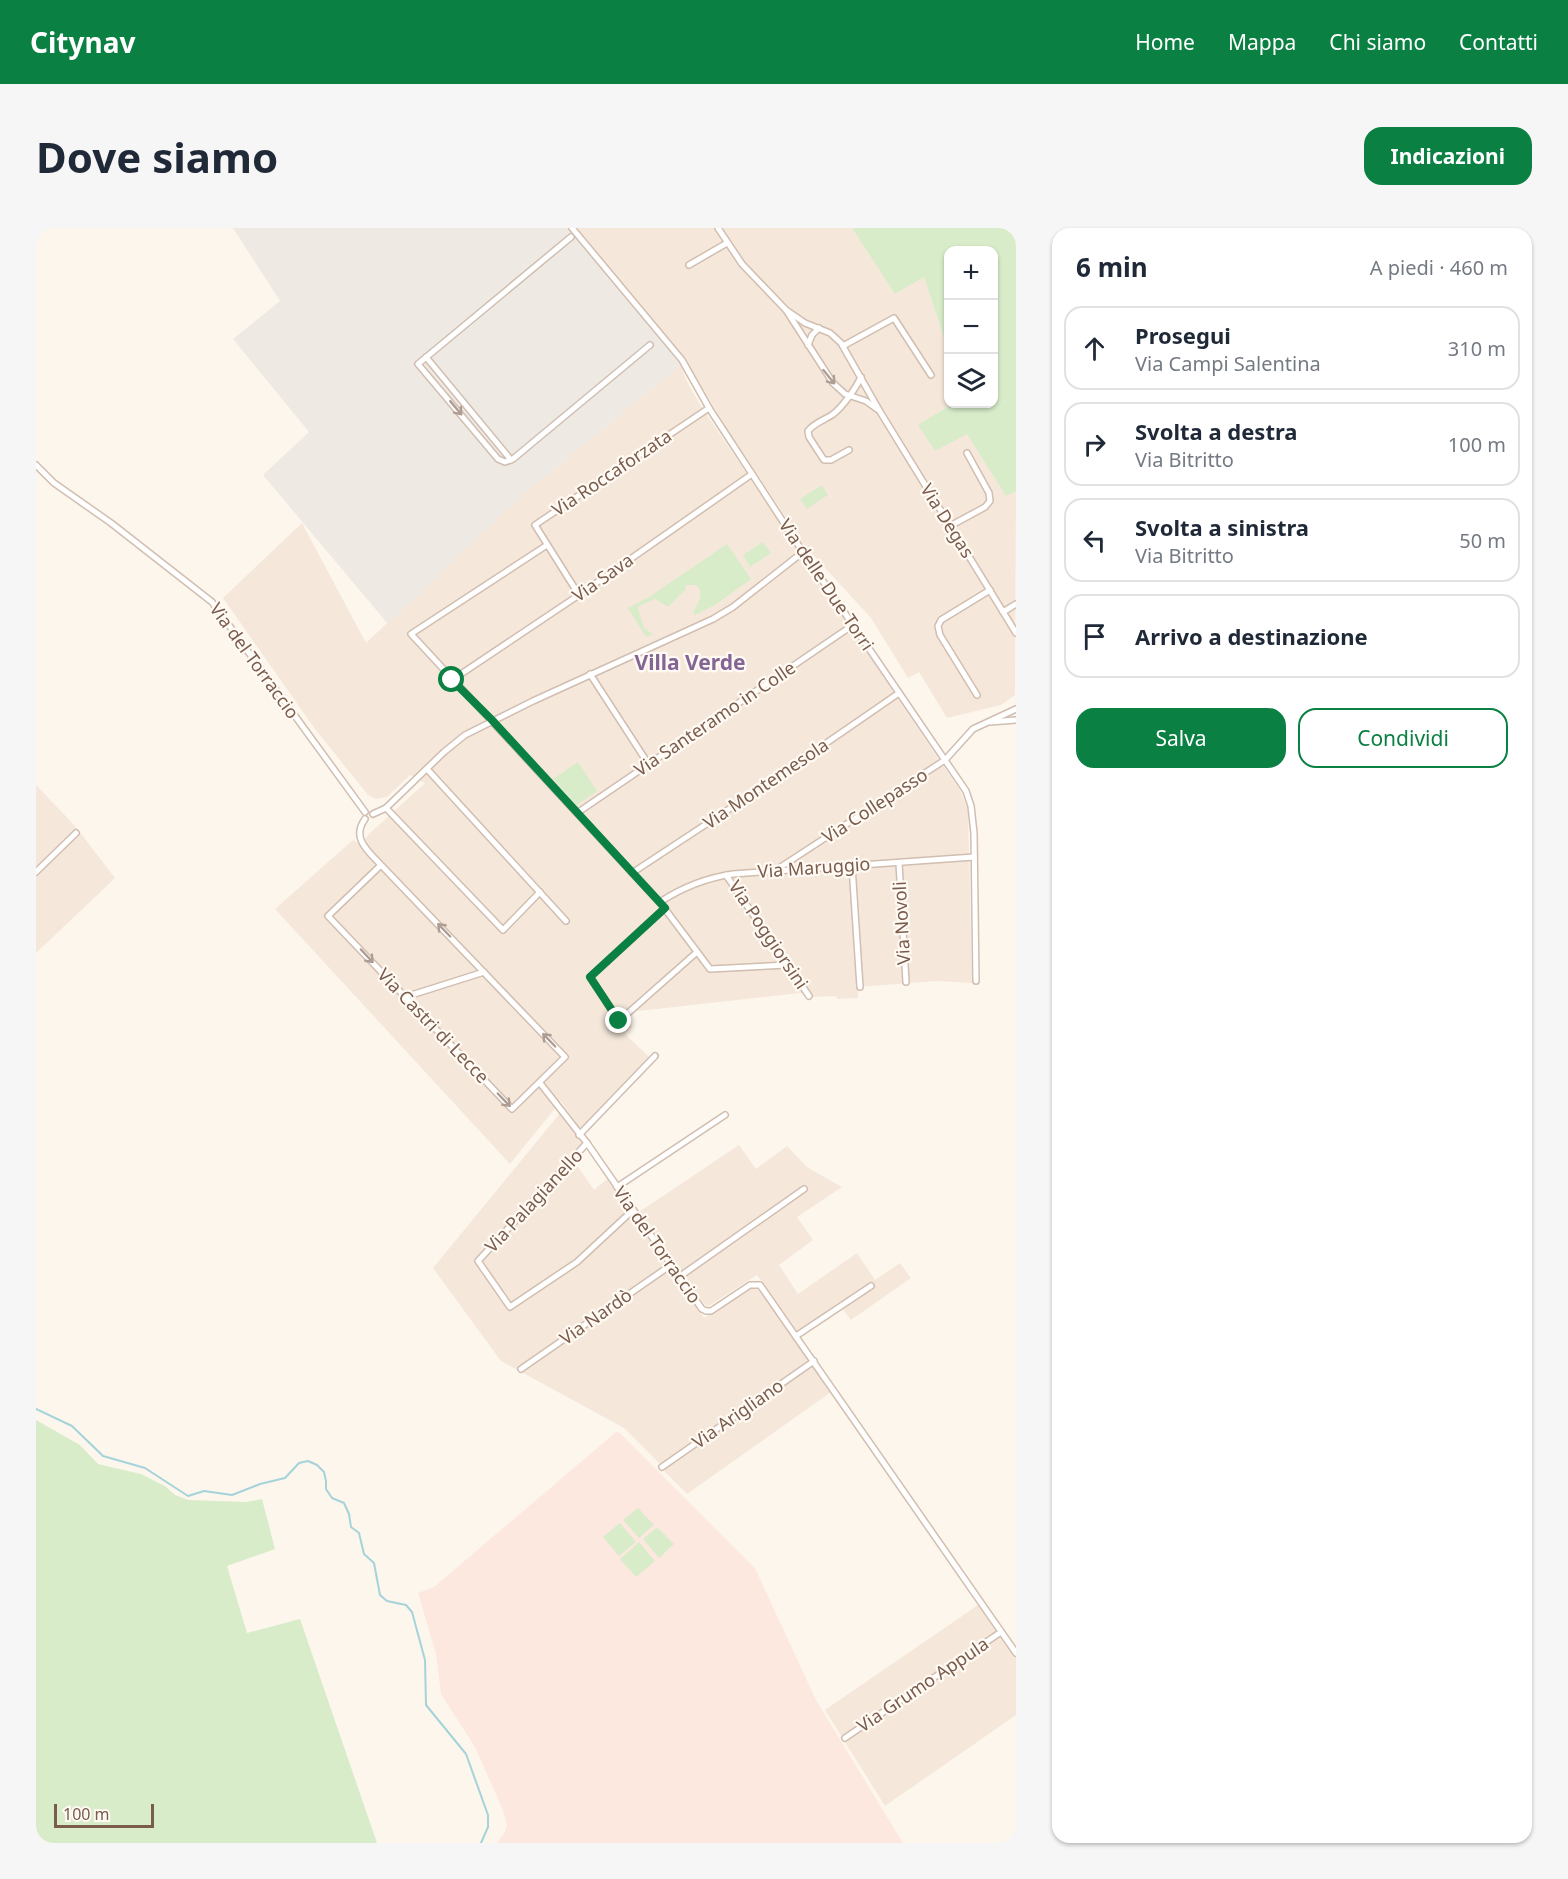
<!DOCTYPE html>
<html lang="it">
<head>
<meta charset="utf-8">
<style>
  body { margin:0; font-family:"Noto Sans",sans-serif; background:#f6f6f7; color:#1f2937 }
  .controls { position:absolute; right:18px; top:18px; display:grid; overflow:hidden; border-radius:12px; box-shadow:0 2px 4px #0004 }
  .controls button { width:54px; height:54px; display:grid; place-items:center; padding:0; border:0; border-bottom:2px solid #e0e1e3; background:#fff; color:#1f2937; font:30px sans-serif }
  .scale { position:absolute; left:18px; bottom:15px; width:100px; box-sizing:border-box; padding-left:6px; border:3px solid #7a5c4d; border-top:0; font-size:16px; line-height:21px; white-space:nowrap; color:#7a5c4d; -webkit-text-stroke:4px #fffaf3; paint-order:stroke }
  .stop { position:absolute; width:18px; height:18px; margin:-14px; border:4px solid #0b8043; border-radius:50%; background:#fff }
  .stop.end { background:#0b8043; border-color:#fff; box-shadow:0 2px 6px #0008 }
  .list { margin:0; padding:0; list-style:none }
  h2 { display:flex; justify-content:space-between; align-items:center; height:78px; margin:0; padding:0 24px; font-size:26px }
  h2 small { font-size:20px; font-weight:400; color:#747a83 }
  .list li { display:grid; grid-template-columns:39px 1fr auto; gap:18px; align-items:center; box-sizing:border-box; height:84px; margin:0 12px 12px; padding:0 12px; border:2px solid #e0e1e3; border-radius:18px }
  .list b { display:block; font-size:22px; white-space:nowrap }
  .list p { margin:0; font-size:20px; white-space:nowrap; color:#747a83 }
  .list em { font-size:20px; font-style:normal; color:#747a83 }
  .actions { display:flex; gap:12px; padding:18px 24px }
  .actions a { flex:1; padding:14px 0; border:2px solid #0b8043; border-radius:18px; text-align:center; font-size:21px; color:#0b8043 }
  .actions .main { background:#0b8043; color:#fff }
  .icon { flex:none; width:33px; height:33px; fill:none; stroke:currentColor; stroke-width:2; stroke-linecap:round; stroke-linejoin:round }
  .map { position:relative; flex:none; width:980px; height:1615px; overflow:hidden; border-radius:18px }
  header { display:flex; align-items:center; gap:36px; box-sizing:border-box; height:84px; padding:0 30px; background:#0b8043; color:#fff }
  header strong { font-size:28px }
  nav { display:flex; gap:33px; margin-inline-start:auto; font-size:21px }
  .intro { display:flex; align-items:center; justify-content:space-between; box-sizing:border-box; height:144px; padding:0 36px }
  h1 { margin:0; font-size:42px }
  .button { padding:15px 27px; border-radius:18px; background:#0b8043; color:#fff; font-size:21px; font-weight:700 }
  main { display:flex; gap:36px; padding:0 36px }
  aside { flex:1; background:#fff; border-radius:18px; box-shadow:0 2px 4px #0004 }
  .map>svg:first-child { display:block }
  .residential { fill:#f5e8da }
  .commercial { fill:#fde8e0 }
  .industrial { fill:#efe9e4 }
  .green { fill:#d8ecc9 }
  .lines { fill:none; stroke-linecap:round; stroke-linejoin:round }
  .stream { stroke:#a5d3da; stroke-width:2 }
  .minor-casing { stroke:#d1beb0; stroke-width:8 }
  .minor { stroke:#fff; stroke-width:5 }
  .oneway { stroke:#af9d94 }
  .route { stroke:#0b8043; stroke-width:8 }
  .labels { text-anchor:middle; stroke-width:4.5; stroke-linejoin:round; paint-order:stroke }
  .street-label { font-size:18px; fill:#7a5c4d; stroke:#fffaf3 }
  .quarter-label { font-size:21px; font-weight:bold; fill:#846695; stroke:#fffaf3 }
</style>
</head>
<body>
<header>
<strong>Citynav</strong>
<nav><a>Home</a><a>Mappa</a><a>Chi siamo</a><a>Contatti</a></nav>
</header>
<div class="intro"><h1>Dove siamo</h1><a class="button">Indicazioni</a></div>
<main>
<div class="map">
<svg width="980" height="1615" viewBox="0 0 980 1615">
  <rect width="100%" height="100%" fill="#fdf6ec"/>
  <g class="residential">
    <polygon points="541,0 816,0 859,65 888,49 912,122 912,176 916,176 883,197 931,205 970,268 980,263 979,467 965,477 911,490 883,444 872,450 835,390 768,317 694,205 650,134"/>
    <polygon points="645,137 650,152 665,178 925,564 932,582 936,755 902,753 822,759 822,770 802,771 799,768 778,769 774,764 585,785 596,798 589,806 613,829 544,901 525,873 474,936 239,681 317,612 324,617 334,605 389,555 374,547 351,569 340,571 332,567 279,501 187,370 266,295 330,415 485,268"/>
    <polygon points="0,557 39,598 79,650 0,725"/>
    <polygon points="525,884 547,914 534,927 558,962 571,951 597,988 703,917 720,941 751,918 771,939 806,959 761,989 777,1012 743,1037 762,1066 821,1025 839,1052 864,1035 875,1050 815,1092 802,1075 761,1105 721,1047 671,1079 656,1059 650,1062 668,1090 713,1062 717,1060 724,1063 773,1132 624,1236 588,1200 465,1133 397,1040"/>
    <polygon points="777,1138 795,1164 651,1266 627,1242"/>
    <polygon points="945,1375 980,1425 980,1487 849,1578 789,1482"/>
  </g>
  <polygon class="commercial" points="580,1204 584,1205 719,1340 780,1472 867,1615 461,1615 469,1604 471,1597 466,1580 439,1519 405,1466 400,1426 382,1365 398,1359"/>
  <polygon class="industrial" points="197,0 533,0 645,137 485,268 352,396 227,247 273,204 197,111 244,73"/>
  <g class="green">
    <polygon points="816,0 980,0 980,263 970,268 931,206 899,223 882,197 916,176 957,176 957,22 912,22 912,122 888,49 859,66"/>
    <polygon points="786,257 792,267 771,281 764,271"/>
    <polygon points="727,314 735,325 714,339 707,327"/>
    <path d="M691,316L715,351L679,377L659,387L657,384C662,376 669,365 660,357H650L649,362L632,379L619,371L603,378L602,381L608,400L617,406L610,409L592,380L613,369Z"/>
    <polygon points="542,534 561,563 541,577 517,551"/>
    <polygon points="0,1192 44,1217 62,1236 105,1246 129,1258 139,1267 152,1272 210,1274 226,1271 239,1321 191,1338 211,1405 264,1391 341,1615 0,1615"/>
    <polygon points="602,1280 618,1297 603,1310 587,1292"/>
    <polygon points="584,1295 600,1314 583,1328 567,1309"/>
    <polygon points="621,1299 638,1316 623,1330 607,1311"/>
    <polygon points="603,1314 619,1333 600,1349 584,1331"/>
  </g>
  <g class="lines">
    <polyline class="stream" points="0,1181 36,1198 67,1228 109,1240 152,1268 168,1263 196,1267 224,1256 249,1250 263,1235 272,1233 281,1237 288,1244 290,1253 290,1261 296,1270 308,1275 313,1286 315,1299 323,1305 328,1326 338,1335 344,1367 351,1373 370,1377 376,1384 389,1432 390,1477 430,1526 452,1587 452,1599 445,1615"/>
    <defs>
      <g id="minor">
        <polyline points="536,0 646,132 673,180 759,312 930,563 935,578 938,605 940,753"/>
        <polyline points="682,0 706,36 750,82 797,155 809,166 830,173 841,181"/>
        <polyline points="535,9 382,136 462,231 469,234 477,231 614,117"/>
        <polyline points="653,37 691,15"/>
        <polyline points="750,82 769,95 794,105 805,115 843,182 980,405"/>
        <polyline points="772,117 776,107 783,100"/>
        <polyline points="807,118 858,90 895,147"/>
        <polyline points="390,129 475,232"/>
        <path d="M813,222L795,232H788L773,209L772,203C778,195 788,192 796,187C806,180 820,160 825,149"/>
        <polyline points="0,237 18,255 75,295 176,374 329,584"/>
        <polyline points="914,298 949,279 954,273 953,265 931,225"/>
        <polyline points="511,317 375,406 626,677 674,741 752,737"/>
        <polyline points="543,367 499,297 673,180"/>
        <polyline points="967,384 980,376"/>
        <polyline points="554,446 613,537"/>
        <polyline points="416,452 543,367 716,246"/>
        <polyline points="941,467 904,407 902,398 905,392 954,362"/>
        <polyline points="954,494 980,492"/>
        <polyline points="391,541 530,693"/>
        <polyline points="350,580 467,702 504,664"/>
        <polyline points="541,585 817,397"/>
        <polyline points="337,586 350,580 408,524 429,507 497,473 677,391 697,379 767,324"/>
        <path d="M329,591C315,610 332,623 345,637L529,829L476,881L292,688L345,637"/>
        <polyline points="863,635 870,754"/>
        <polyline points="816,638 824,759"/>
        <polyline points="740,642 909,532 937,501 980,481"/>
        <polyline points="0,644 40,605"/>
        <polyline points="596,645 728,558 863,465"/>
        <polyline points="690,647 773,768"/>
        <path d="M624,674C647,659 669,650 697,646L938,629"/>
        <polyline points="629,680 554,749 583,793 661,724"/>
        <polyline points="369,769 448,744"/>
        <polyline points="504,855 551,915 666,1081 670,1083 675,1083 714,1057 724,1057 980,1425"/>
        <polyline points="543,907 619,828"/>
        <polyline points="551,915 442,1033 474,1079 541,1034 597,982"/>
        <polyline points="581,959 689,887"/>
        <polyline points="643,1049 768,961"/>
        <polyline points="760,1108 835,1058"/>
        <polyline points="485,1141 635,1037"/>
        <polyline points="626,1239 778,1133"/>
        <polyline points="809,1510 965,1404"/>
      </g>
    </defs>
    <use href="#minor" class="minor-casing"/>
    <use href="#minor" class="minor"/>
  </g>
  <defs><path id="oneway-shaft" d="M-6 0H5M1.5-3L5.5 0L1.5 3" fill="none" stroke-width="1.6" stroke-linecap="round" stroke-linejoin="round" transform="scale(1.5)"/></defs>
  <g class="oneway">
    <use href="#oneway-shaft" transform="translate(793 149) rotate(51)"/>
    <use href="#oneway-shaft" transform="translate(420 180) rotate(50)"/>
    <use href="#oneway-shaft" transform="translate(408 702) rotate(-134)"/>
    <use href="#oneway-shaft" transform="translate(331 728) rotate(47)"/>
    <use href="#oneway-shaft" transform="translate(513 812) rotate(-134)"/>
    <use href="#oneway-shaft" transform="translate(468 872) rotate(46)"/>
  </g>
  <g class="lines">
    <polyline class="route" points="416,452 456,492 629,680 554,749 583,793"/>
  </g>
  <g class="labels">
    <g class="street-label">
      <text transform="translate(576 245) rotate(-34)" y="6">Via Roccaforzata</text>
      <text transform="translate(911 293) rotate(58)" y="6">Via Degas</text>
      <text transform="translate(567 350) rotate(-35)" y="6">Via Sava</text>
      <text transform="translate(790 357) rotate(56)" y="6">Via delle Due Torri</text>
      <text transform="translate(218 433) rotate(54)" y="6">Via del Torraccio</text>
      <text transform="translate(679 491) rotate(-34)" y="6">Via Santeramo in Colle</text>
      <text transform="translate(730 556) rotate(-34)" y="6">Via Montemesola</text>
      <text transform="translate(839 578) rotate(-33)" y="6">Via Collepasso</text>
      <text transform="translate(778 640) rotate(-4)" y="6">Via Maruggio</text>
      <text transform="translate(866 695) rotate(-93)" y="6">Via Novoli</text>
      <text transform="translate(732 707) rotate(56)" y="6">Via Poggiorsini</text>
      <text transform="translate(397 798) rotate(46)" y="6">Via Castri di Lecce</text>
      <text transform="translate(498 973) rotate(-47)" y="6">Via Palagianello</text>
      <text transform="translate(621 1017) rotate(55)" y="6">Via del Torraccio</text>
      <text transform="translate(560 1089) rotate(-35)" y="6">Via Nardò</text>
      <text transform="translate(702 1186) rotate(-35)" y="6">Via Arigliano</text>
      <text transform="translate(887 1457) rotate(-34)" y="6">Via Grumo Appula</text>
    </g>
    <g class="quarter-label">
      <text x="654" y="442">Villa Verde</text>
    </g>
  </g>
</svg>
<div class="controls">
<button>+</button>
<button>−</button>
<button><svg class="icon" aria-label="layers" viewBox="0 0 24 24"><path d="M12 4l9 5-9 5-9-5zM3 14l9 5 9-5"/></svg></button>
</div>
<div class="scale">100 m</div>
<div class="stop" style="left:416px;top:452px"></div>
<div class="stop end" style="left:583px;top:793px"></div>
</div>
<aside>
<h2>6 min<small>A piedi · 460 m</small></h2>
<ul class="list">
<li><svg class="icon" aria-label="ahead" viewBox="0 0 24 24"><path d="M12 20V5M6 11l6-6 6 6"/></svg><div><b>Prosegui</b><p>Via Campi Salentina</p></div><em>310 m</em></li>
<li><svg class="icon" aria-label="right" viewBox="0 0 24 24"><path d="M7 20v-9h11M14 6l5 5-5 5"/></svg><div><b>Svolta a destra</b><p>Via Bitritto</p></div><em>100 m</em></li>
<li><svg class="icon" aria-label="left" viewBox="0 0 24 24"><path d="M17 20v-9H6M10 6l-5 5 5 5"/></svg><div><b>Svolta a sinistra</b><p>Via Bitritto</p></div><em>50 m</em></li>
<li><svg class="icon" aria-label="arrive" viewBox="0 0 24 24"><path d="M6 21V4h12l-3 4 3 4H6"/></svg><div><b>Arrivo a destinazione</b></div></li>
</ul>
<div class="actions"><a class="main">Salva</a><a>Condividi</a></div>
</aside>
</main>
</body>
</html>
